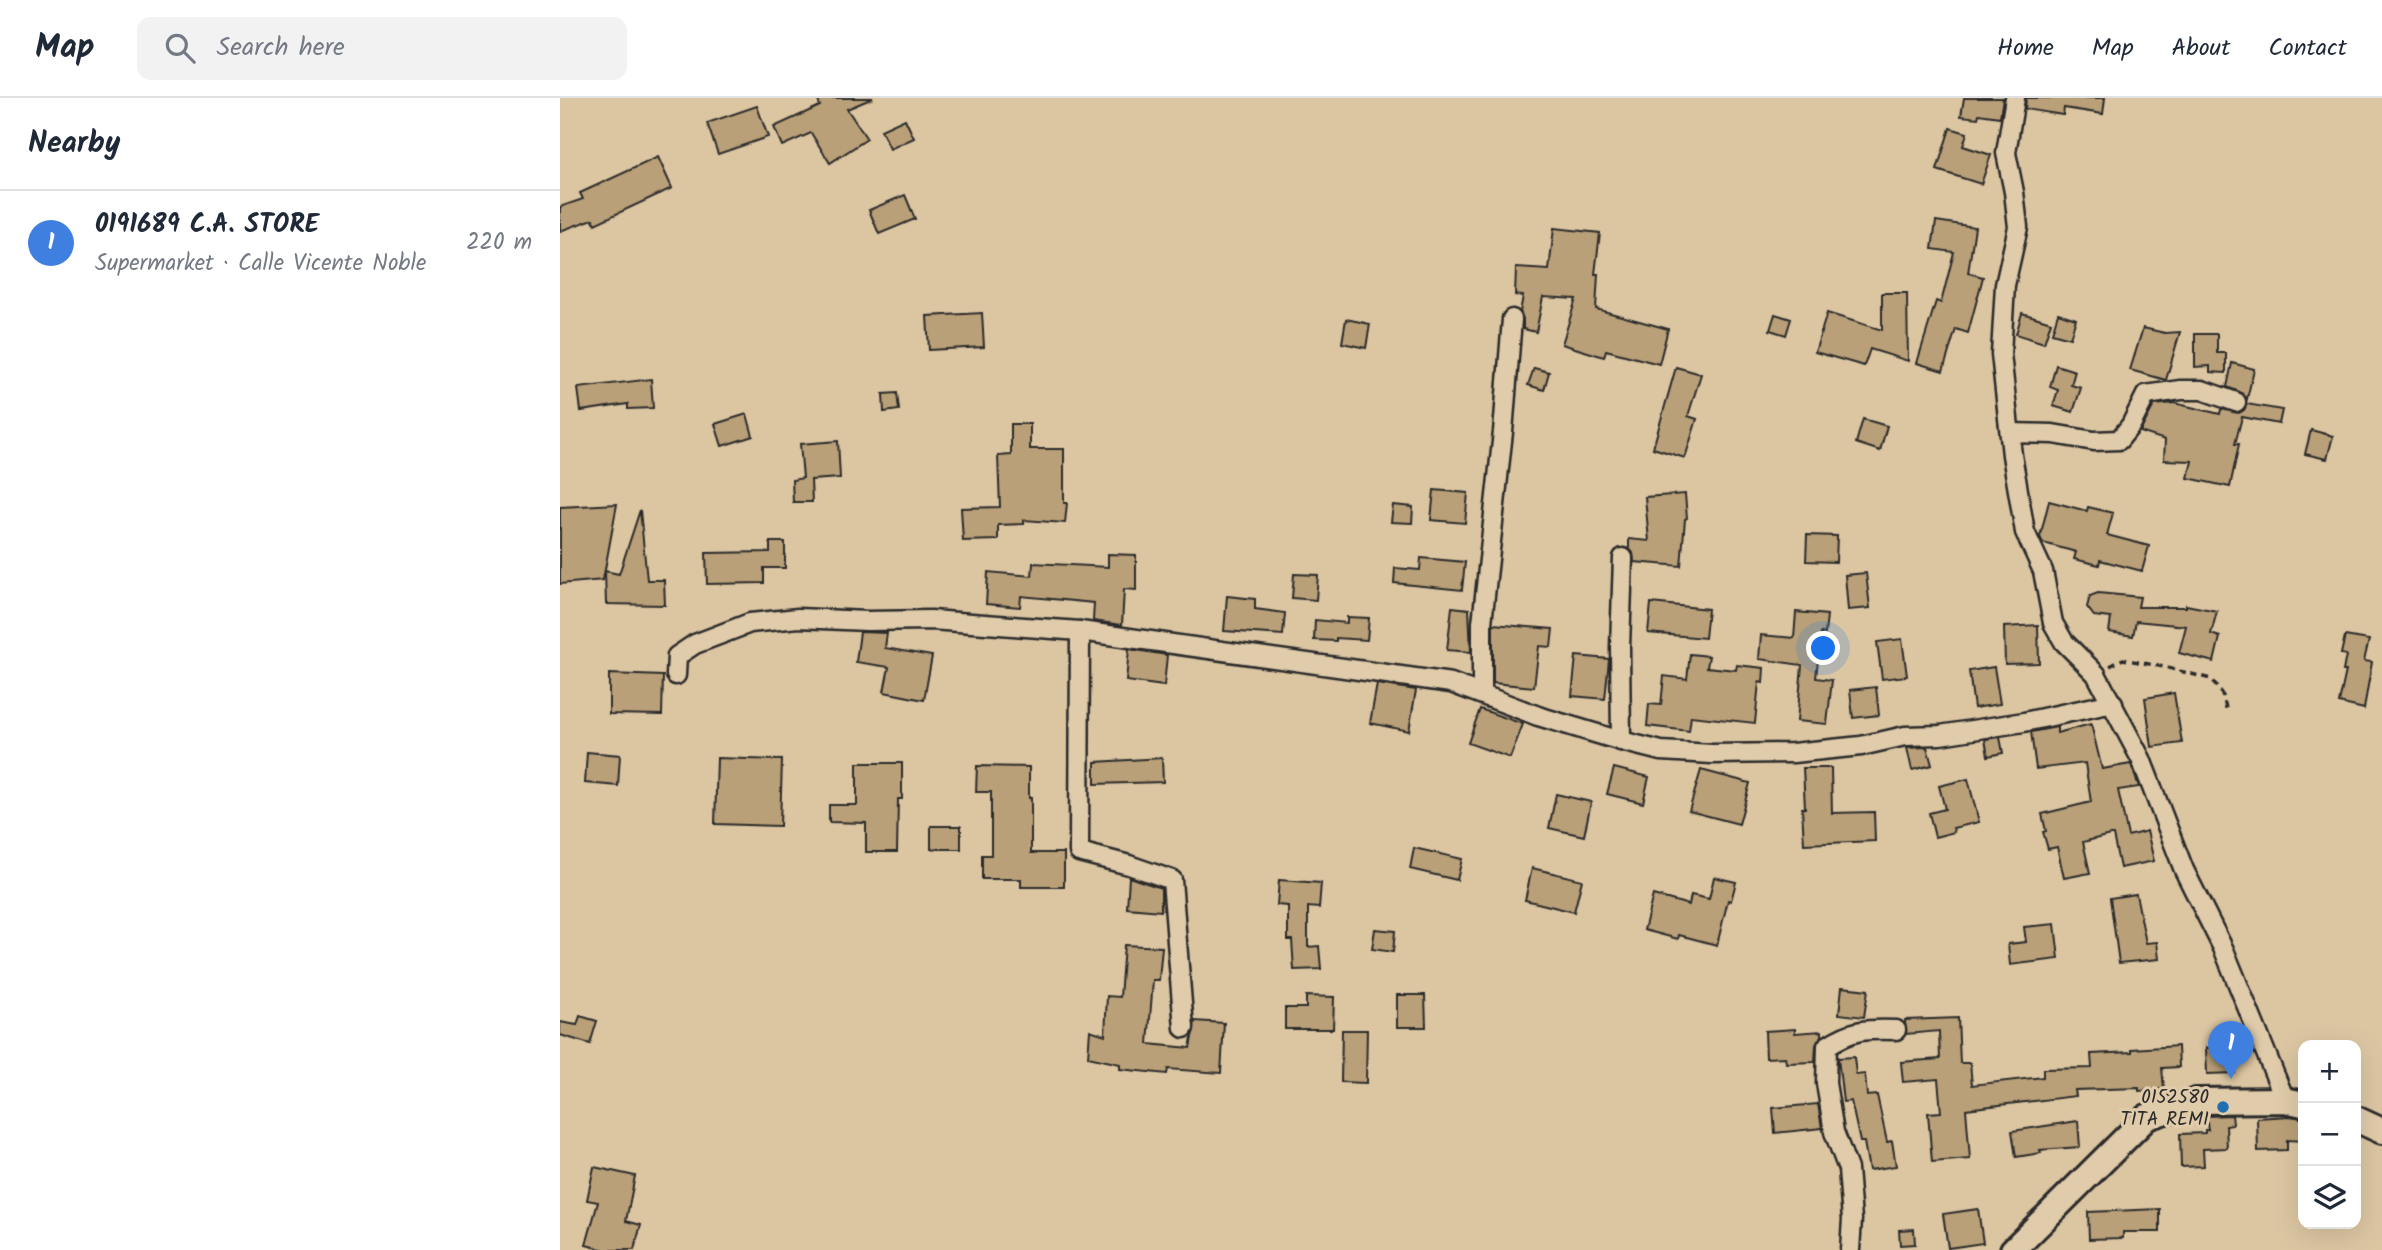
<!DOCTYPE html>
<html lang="en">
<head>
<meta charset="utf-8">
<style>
  body { margin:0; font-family:Kalam,sans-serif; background:#f2f2f3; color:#1f2937 }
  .controls { position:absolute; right:21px; bottom:21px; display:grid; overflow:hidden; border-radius:14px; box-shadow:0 7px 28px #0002 }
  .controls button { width:63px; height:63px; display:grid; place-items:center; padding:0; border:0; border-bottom:2px solid #e0e1e3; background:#fff; color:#1f2937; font:35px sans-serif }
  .you { position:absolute; left:1264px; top:551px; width:24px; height:24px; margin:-18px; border:5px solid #fff; border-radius:50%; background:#1a73e8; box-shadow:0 0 0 10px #1a73e833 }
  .badge { display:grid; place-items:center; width:46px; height:46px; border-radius:50%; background:#7c3aed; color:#fff; font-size:23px; font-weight:700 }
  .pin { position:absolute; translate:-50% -58px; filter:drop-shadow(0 2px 4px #0008) }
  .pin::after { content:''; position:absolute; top:37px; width:24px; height:21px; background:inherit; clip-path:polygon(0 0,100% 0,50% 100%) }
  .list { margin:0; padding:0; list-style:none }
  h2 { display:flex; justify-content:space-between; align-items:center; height:91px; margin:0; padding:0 28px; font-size:30px }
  h2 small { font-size:23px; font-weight:400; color:#747a83 }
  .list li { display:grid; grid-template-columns:46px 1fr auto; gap:21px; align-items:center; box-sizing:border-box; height:105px; padding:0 28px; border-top:2px solid #e0e1e3 }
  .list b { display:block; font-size:26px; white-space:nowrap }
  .list p { margin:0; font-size:23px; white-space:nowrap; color:#747a83 }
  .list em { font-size:23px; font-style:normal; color:#747a83 }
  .icon { flex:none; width:38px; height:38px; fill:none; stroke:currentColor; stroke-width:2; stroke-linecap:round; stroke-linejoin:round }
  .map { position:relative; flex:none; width:1822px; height:1152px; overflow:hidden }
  header { display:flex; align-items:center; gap:42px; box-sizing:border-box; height:98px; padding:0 35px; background:#fff; border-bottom:2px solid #e0e1e3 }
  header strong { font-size:33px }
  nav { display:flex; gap:38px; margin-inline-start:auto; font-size:24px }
  .search { width:490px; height:63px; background:#f2f2f3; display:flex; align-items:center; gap:18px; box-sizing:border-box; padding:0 24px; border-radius:14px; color:#747a83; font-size:26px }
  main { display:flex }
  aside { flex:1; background:#fff }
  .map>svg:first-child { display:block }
  .building { fill:#baa078; stroke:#2b2b2b; stroke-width:2 }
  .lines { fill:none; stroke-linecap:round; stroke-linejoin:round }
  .street-casing { stroke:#2b2b2b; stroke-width:23 }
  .secondary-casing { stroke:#2b2b2b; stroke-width:30 }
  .path { stroke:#2b2b2b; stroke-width:3.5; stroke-dasharray:7 5; stroke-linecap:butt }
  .street { stroke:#e0cbaa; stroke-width:18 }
  .secondary { stroke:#e0cbaa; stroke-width:24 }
  .poi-dot { fill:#1f6fb2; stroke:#e0cbaa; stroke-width:2.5 }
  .labels { text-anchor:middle; stroke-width:6; stroke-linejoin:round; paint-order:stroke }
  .poi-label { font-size:19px; fill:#2b2b2b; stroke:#e0cbaa; text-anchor:end }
</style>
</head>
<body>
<header>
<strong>Map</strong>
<div class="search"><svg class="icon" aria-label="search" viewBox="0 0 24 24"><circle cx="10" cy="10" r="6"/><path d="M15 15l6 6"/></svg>Search here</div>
<nav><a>Home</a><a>Map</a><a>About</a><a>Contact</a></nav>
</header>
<main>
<aside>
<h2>Nearby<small></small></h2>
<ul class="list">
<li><span class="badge" style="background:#3f7fe0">1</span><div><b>0191689 C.A. STORE</b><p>Supermarket · Calle Vicente Noble</p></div><em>220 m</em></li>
</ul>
</aside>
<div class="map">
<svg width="1822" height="1152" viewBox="0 0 1822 1152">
  <rect width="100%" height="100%" fill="#dcc6a2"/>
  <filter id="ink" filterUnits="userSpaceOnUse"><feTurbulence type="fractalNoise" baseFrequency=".0143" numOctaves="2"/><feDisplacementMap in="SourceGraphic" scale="14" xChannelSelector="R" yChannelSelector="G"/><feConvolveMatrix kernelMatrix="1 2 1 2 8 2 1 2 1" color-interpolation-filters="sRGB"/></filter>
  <g filter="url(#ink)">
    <g class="building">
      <polygon points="257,0 313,0 287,11 307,41 270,65 251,35 222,48 214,29 260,8"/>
      <polygon points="1404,0 1443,0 1440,19 1419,16 1418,20 1401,18"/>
      <polygon points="1466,0 1545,0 1543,16 1504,10 1503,17 1465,11"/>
      <polygon points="197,8 208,39 158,56 147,25"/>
      <polygon points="345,21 354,40 330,51 321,32"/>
      <polygon points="1390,30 1407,35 1403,48 1431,57 1421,86 1377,72"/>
      <polygon points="98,59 112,90 35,126 33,121 0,133 0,109 23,101 20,95"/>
      <polygon points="345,97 355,121 319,136 309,112"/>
      <polygon points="1376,123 1415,129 1408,175 1423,179 1408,235 1396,231 1383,273 1357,265 1376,203 1381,205 1394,154 1372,151"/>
      <polygon points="994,130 1040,135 1035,176 1038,176 1036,211 1108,231 1099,266 1046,252 1044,259 1002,246 1016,201 983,199 976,234 963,231 963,221 960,214 963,198 955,197 956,170 989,172"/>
      <polygon points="1322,195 1347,195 1348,263 1310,251 1304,268 1255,254 1267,215 1322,232"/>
      <polygon points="422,215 424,249 369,252 367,218"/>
      <polygon points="1462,215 1491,224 1484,245 1456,236"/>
      <polygon points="1498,215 1516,221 1510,240 1492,235"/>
      <polygon points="1215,216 1231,221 1226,237 1210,232"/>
      <polygon points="786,221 810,226 806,250 782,245"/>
      <polygon points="1583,230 1605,235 1620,234 1606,282 1570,272"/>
      <polygon points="1635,236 1657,236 1657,255 1666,255 1666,275 1650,274 1650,268 1635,269"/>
      <polygon points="1672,265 1694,271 1687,301 1680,294 1667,289"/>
      <polygon points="1496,267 1515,273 1511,287 1521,290 1513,314 1493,308 1498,292 1490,289"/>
      <polygon points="1116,269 1141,276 1128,318 1137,321 1125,360 1093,350"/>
      <polygon points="974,270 989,274 984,292 968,287"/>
      <polygon points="91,281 93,310 68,311 68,306 21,313 18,290"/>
      <polygon points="337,295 339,312 324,314 323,296"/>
      <polygon points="1614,305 1660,316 1661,311 1679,315 1684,312 1687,306 1722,312 1719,326 1682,319 1675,346 1679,346 1670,389 1628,380 1632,363 1604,362 1605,342 1580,334 1594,307"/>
      <polygon points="187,316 193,338 162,348 155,326"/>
      <polygon points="1303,321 1327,328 1320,353 1296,345"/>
      <polygon points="451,326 470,326 470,351 504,351 504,405 507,405 505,425 464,422 464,426 438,427 438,442 403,443 401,410 440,409 438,358 451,357"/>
      <polygon points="1751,332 1773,338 1767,361 1745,356"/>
      <polygon points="278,343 280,380 251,382 252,404 233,404 232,382 243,380 240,346"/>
      <polygon points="874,392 908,395 905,425 871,422"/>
      <polygon points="1125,396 1127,420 1125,421 1121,468 1074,464 1073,455 1069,450 1069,441 1089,443 1085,399"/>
      <polygon points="1489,403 1527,413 1528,409 1553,415 1547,437 1589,448 1582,473 1540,462 1539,467 1514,461 1516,454 1483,445 1480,439"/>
      <polygon points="57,406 43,482 0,486 0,409"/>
      <polygon points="833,407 853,409 852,425 831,424"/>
      <polygon points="80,412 87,482 104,482 105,507 46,506 45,473 59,476"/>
      <polygon points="1247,437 1277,438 1276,464 1246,463"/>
      <polygon points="210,444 225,444 225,470 204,470 204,485 147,486 146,455 210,454"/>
      <polygon points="548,456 576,457 576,492 564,491 562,527 533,523 534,505 461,498 460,509 426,506 428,474 472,478 473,465 548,469"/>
      <polygon points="861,460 905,464 902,492 834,485 835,470 860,472"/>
      <polygon points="1306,475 1310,510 1288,512 1285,477"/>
      <polygon points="734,476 758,477 756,502 732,500"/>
      <polygon points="1538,495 1580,499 1578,509 1626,509 1626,507 1657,513 1651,536 1660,539 1654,564 1619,555 1626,528 1576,523 1573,538 1549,534 1551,520 1534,518 1527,509 1530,498"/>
      <polygon points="667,498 695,501 695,511 725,515 723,537 664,533"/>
      <polygon points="1091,505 1148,511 1145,540 1088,535"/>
      <polygon points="892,509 909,511 911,554 887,552"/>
      <polygon points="1236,514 1267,517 1265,536 1261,535 1256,580 1272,582 1267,626 1237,623 1242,567 1199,561 1201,537 1234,540"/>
      <polygon points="787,519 809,520 807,542 776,540 776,543 754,542 755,522 787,525"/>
      <polygon points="933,526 993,531 991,549 979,548 974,589 933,585"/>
      <polygon points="1478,527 1479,565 1445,566 1444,529"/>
      <polygon points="300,534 327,535 325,550 372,558 364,602 324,594 329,569 296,564"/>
      <polygon points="1785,538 1809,542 1804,563 1812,564 1804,611 1779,605 1786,573 1783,573 1786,557 1781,556"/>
      <polygon points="1342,541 1347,578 1322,581 1317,544"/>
      <polygon points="569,551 607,557 604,588 566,583"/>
      <polygon points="1130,556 1149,558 1147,569 1176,572 1177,567 1204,570 1203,585 1199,584 1195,625 1131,618 1129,633 1087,628 1089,606 1101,607 1104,578 1127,581"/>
      <polygon points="1016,558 1049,561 1045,601 1012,598"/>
      <polygon points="1434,569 1440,606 1414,610 1409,573"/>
      <polygon points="49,576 103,578 102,617 49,616"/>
      <polygon points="817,586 856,592 849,633 810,625"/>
      <polygon points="1316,589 1319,617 1293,620 1290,592"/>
      <polygon points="1614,595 1622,645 1592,649 1585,600"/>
      <polygon points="920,611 963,626 950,660 908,645"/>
      <polygon points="1531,626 1542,671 1571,666 1579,689 1558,692 1568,738 1587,733 1594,763 1560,770 1553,737 1550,737 1523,744 1530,775 1504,780 1497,749 1488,751 1483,734 1486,733 1482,716 1531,704 1525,665 1476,671 1471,634 1497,629 1497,635"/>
      <polygon points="1440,639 1443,655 1428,658 1425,641"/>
      <polygon points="1367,649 1372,667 1352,672 1347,650"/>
      <polygon points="27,654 60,657 58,688 25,685"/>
      <polygon points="157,660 222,662 220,728 155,726"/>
      <polygon points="602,660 603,684 535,686 535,664"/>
      <polygon points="297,665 342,665 342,701 338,701 337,754 306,754 306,725 269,724 269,707 297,707"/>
      <polygon points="417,668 469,669 469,700 471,700 471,755 504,755 504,789 461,789 461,781 422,781 422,757 431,757 431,694 416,694"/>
      <polygon points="1054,670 1089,679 1083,705 1047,696"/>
      <polygon points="1243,670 1271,670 1272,715 1314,714 1315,743 1244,746 1242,710 1245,710"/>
      <polygon points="1141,672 1190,685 1179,726 1129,713"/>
      <polygon points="1408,681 1419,724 1393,730 1394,734 1375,739 1369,715 1385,711 1379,688"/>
      <polygon points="996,696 1031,704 1024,738 989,730"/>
      <rect x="371" y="728" width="30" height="23"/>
      <polygon points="854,750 902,761 897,782 850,771"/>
      <polygon points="972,770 1022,782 1014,814 965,802"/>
      <polygon points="569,779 601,790 601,813 567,810"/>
      <polygon points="1154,779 1176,784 1171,803 1168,802 1157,847 1119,837 1118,841 1084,832 1093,797 1129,807 1131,797 1149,801"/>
      <polygon points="719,782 761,785 759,810 748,809 748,849 759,848 761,871 734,872 732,842 728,842 728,808 717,807"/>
      <polygon points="1576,796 1586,845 1597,844 1599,861 1559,865 1550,800"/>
      <polygon points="1495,826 1499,861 1450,867 1448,846 1466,844 1464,829"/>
      <polygon points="815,831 835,833 833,854 812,851"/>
      <polygon points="564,847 602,849 599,882 593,882 588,946 630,950 635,923 664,925 661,975 608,971 607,976 560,971 560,966 528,959 530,932 545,937 547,898 560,899"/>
      <polygon points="1282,889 1308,892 1304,919 1279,916"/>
      <polygon points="837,897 865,897 866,929 837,929"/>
      <polygon points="746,898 774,899 773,931 725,931 725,910 746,910"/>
      <polygon points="20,918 37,923 30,946 0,937 0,924 17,927"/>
      <polygon points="1398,920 1400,965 1410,965 1412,987 1483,979 1483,971 1532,970 1531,956 1572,954 1572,951 1618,948 1619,969 1602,970 1604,991 1579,993 1579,990 1515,992 1516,998 1406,1011 1410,1061 1372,1064 1368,1015 1381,1014 1378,981 1343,984 1341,964 1380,961 1379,933 1346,936 1345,922"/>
      <polygon points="1235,931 1235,935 1262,933 1262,938 1256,947 1255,964 1226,965 1225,959 1206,960 1205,933"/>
      <polygon points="782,932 807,932 806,985 781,984"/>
      <polygon points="1674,949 1675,975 1647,976 1646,950"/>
      <polygon points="1294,959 1296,977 1305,976 1307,998 1317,997 1327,1044 1332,1043 1336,1068 1309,1072 1304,1044 1300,1044 1291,1003 1283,1004 1278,960"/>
      <polygon points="1258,1006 1262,1030 1215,1035 1213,1010"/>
      <polygon points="1672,1017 1673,1026 1666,1027 1667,1050 1643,1051 1644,1068 1621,1069 1620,1036 1645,1035 1645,1032 1648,1032 1646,1018"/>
      <polygon points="1730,1018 1743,1020 1743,1043 1727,1042 1727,1052 1698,1053 1697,1020"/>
      <polygon points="1518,1023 1520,1049 1480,1052 1481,1055 1456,1059 1452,1033"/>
      <polygon points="34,1069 75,1078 66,1123 81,1127 74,1152 45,1152 26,1147 38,1104 27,1102"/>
      <polygon points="1418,1111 1423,1145 1388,1150 1383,1116"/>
      <polygon points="1600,1111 1600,1134 1563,1134 1563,1140 1529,1141 1528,1114"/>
      <polygon points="1354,1131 1355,1146 1340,1147 1339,1132"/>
    </g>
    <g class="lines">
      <defs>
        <g id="street">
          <polyline points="1455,0 1446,55 1454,94 1458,129 1445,187 1441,256 1452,357 1465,434 1483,473 1493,525 1504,544 1536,576 1581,661 1624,772 1664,852 1725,1002"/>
          <polyline points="1450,335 1493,336 1534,343 1559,342 1571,327 1586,297 1621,292 1642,292 1676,304"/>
          <polyline points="520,533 519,754 569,767 612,782 624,930"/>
          <polyline points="116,577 117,558 135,546 190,525 238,520 307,523 371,522 520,533 891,585 978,618 1061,643 1101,653 1152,656 1233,655 1301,648 1345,638 1380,637 1464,624 1553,605"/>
          <polyline points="922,596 922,525 943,334 952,221"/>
          <polyline points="1061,643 1060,549 1063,460"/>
          <path d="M1290,1152L1292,1121L1288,1071L1274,1034L1266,985L1267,948C1293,931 1306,931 1336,932"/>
        </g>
        <g id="secondary">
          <polyline points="1796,1021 1822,1033"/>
          <polyline points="1453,1152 1587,1019 1636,1003 1725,1002 1743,1006"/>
        </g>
      </defs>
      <use href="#street" class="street-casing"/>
      <use href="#secondary" class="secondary-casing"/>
      <polyline class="path" points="1550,568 1563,561 1604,569 1651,581 1663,598 1667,614"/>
      <use href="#street" class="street"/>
      <use href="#secondary" class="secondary"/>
    </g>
  </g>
  <circle class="poi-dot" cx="1663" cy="1009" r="7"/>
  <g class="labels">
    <g class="poi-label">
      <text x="1649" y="1005">0152580<tspan x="1649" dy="22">TITA REMI</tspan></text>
    </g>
  </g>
</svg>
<div class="controls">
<button>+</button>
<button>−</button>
<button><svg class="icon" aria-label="layers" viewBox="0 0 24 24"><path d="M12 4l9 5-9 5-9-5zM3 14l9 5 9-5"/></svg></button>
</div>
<div class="you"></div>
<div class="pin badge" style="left:1671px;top:981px;background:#3f7fe0">1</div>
</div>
</main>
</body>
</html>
